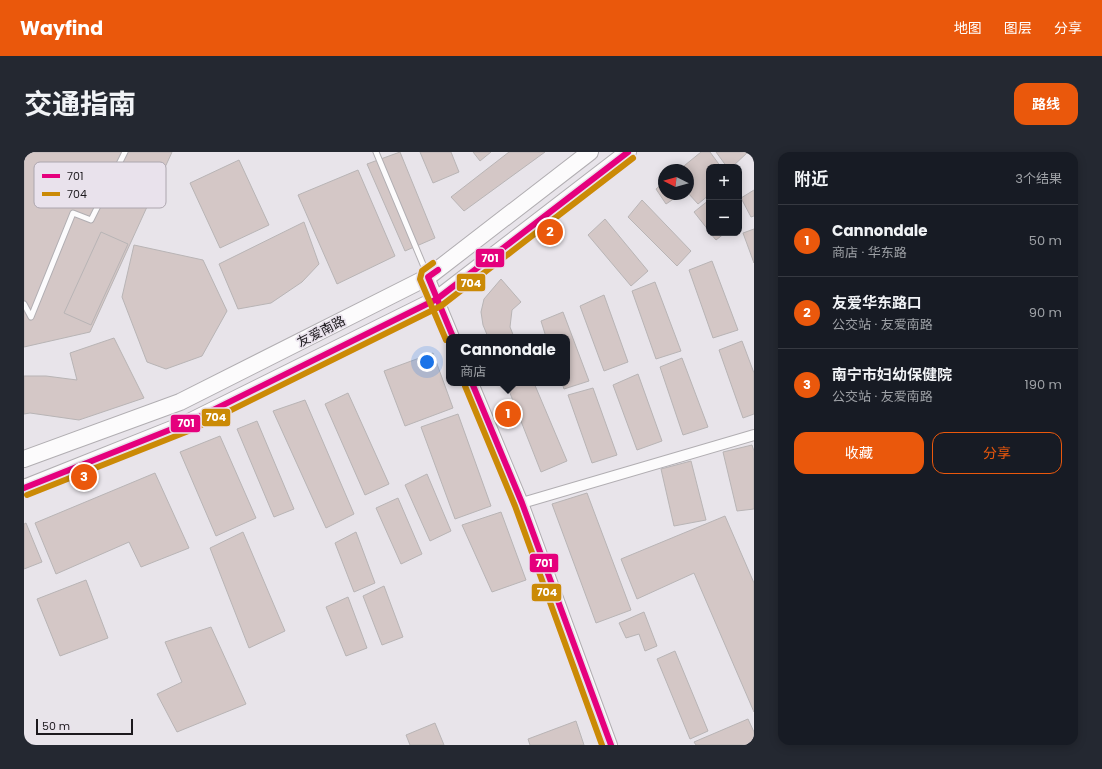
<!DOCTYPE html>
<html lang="zh">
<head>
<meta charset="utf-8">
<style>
  body { margin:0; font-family:Poppins,"Noto Sans SC",sans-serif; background:#242831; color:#f1f3f6 }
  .controls { position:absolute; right:12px; top:12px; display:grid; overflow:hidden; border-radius:8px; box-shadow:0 2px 10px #0003 }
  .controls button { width:36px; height:36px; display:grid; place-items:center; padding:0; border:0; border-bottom:1px solid #363941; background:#171b24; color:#f1f3f6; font:20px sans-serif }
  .compass { position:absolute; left:634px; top:12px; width:36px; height:36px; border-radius:50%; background:#171b24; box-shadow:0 2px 10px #0003; rotate:276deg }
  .scale { position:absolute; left:12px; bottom:10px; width:97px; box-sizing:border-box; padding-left:4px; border:2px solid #1c191d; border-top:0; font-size:11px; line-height:14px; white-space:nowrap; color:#1c191d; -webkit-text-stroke:3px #e9e2ec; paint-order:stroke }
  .you { position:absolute; left:403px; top:210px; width:14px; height:14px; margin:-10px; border:3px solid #fff; border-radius:50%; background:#1a73e8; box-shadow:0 0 0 6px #1a73e833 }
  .badge { display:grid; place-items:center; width:26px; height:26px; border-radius:50%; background:#ea580c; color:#fff; font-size:13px; font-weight:700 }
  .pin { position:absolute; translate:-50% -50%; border:2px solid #fff; box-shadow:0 1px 4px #0006 }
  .popup { position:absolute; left:422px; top:182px; width:124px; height:52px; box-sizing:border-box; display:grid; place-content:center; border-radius:8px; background:#171b24; filter:drop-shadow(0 1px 3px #0005); font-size:13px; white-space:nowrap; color:#9ea1a6 }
  .popup b { font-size:15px; color:#f1f3f6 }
  .popup::after { content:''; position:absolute; left:50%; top:100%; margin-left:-8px; border:8px solid transparent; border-top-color:#171b24 }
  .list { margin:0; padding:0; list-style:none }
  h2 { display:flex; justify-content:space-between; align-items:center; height:52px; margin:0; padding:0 16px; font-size:17px }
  h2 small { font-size:13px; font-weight:400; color:#9ea1a6 }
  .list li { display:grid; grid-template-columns:26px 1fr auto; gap:12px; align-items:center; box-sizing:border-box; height:72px; padding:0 16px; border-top:1px solid #363941 }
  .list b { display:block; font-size:15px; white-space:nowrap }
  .list p { margin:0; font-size:13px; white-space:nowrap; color:#9ea1a6 }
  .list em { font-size:13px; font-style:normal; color:#9ea1a6 }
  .actions { display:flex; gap:8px; padding:12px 16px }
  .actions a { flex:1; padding:9px 0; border:1px solid #ea580c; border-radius:12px; text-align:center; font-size:14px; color:#ea580c }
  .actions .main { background:#ea580c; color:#fff }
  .map { position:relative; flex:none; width:730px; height:593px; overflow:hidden; border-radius:12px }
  header { display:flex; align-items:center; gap:24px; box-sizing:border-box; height:56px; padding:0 20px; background:#ea580c; color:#fff }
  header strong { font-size:19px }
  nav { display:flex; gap:22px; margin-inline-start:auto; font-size:14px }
  .intro { display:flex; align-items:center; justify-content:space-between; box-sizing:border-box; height:96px; padding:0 24px }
  h1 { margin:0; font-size:28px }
  .button { padding:10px 18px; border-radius:12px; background:#ea580c; color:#fff; font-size:14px; font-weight:700 }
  main { display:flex; gap:24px; padding:0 24px }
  aside { flex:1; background:#171b24; border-radius:12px; box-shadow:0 2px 10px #0003 }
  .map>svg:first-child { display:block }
  .building { fill:#d4c7c6; stroke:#b8b4b5 }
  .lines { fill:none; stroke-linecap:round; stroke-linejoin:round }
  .service-casing { stroke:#b1aeb2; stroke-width:7 }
  .minor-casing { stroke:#b1aeb2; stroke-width:12 }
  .tertiary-casing { stroke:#b1aeb2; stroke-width:14 }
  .primary-casing { stroke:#b1aeb2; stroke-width:18 }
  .trunk-casing { stroke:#b1aeb2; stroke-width:19 }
  .service { stroke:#fcfbfc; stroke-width:5 }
  .minor { stroke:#fcfbfc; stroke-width:10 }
  .tertiary { stroke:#fcfbfc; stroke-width:12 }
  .primary { stroke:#fcfbfc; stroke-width:16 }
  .trunk { stroke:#fcfbfc; stroke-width:17 }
  .bus-1-casing { stroke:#e9e2ec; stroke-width:9 }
  .bus-2-casing { stroke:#e9e2ec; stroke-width:9 }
  .bus-1 { stroke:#e5007d; stroke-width:6 }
  .bus-2 { stroke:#cb8a06; stroke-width:6 }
  .labels { text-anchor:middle; stroke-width:3.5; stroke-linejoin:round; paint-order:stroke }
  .street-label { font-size:13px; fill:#1c191d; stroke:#e9e2ec }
  .key { fill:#e9e2ec; stroke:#aca6ae; stroke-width:1 }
  .key-label { font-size:11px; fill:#1c191d }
  .line-badge { stroke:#e9e2ec; stroke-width:1.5 }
  .badge-label { font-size:11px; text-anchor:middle; font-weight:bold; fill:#fff }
</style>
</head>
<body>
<header>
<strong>Wayfind</strong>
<nav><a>地图</a><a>图层</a><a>分享</a></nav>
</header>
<div class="intro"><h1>交通指南</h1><a class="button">路线</a></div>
<main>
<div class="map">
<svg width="730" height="593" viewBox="0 0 730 593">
  <rect width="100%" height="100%" fill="#e8e4ea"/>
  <g class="building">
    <polygon points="0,0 148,0 66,180 0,195"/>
    <polygon points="376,0 411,86 381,99 343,12"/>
    <polygon points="396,0 427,0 435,20 409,31"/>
    <polygon points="449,0 467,0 456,9"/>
    <polygon points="485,0 521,0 440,59 427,45"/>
    <polygon points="677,0 686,0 697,15 685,15 685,43 674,52 664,41 664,18 655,18"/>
    <polygon points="692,0 724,0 708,15 703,15"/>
    <polygon points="215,8 245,73 196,96 166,31"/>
    <polygon points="334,18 371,104 313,132 274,43"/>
    <polygon points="640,30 640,42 657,42 642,52 632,37"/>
    <polygon points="730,38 730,64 727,65 717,46"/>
    <polygon points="618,48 667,99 653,114 604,65"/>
    <polygon points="685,48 685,79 670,60"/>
    <polygon points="581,67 624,119 607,134 564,83"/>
    <polygon points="280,70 295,112 278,130 247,151 214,157 195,112"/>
    <polygon points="730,77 730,111 719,81"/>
    <polygon points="77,80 104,92 67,173 40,161"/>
    <polygon points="686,81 701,81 692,88"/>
    <polygon points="110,93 179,108 203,159 178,204 142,217 123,210 98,145"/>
    <polygon points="688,109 714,178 689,186 665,118"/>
    <polygon points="477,127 497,150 488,158 486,175 490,185 464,185 459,173 457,160 460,147"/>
    <polygon points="631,130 657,199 632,207 608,139"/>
    <polygon points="580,143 604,210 580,219 556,154"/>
    <polygon points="539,160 565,229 540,237 538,231 543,231 543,185 522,185 517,169"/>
    <polygon points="90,186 120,246 55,268 6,261 0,262 0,224 22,224 53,228 46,201"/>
    <polygon points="718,189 730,221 730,262 719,266 695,198"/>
    <polygon points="409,201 429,256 381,274 360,219"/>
    <polygon points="658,206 684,275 659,283 636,215"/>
    <polygon points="614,222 638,289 613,298 589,233"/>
    <polygon points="482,231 510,231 543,309 517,320"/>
    <polygon points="569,236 593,303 568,311 544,243"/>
    <polygon points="324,241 365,332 341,343 301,252"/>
    <polygon points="281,248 330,362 302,376 249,259"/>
    <polygon points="434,262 467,354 431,367 397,275"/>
    <polygon points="233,269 270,357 250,365 213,277"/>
    <polygon points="196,284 232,366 192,384 156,300"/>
    <polygon points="728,293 730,299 730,357 713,359 699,300"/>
    <polygon points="667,309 682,368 650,374 637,317"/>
    <polygon points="131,321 165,396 117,415 105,390 32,422 11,371"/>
    <polygon points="403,322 427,379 406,389 381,333"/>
    <polygon points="563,341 607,458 572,471 528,352"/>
    <polygon points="374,346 398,402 377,412 352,356"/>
    <polygon points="477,360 502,428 468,440 438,373"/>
    <polygon points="701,364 730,431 730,560 670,421 613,447 597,407"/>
    <polygon points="2,371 18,410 0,417 0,372"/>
    <polygon points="219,380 261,479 225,496 186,396"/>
    <polygon points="332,380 351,431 330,440 311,391"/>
    <polygon points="62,428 84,486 36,504 13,447"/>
    <polygon points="360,434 379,485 358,493 339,444"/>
    <polygon points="324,445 343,496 322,504 302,455"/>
    <polygon points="620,460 633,494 621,499 615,482 602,486 595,471"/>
    <polygon points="187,475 222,552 153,580 133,542 158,530 141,490"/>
    <polygon points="651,499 684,579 666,587 633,507"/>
    <polygon points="724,567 730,580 730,593 672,593 670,590"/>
    <polygon points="552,569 560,593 506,593 504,587"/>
    <polygon points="411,571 420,593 386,593 382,583"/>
  </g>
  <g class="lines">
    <defs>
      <g id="service">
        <polyline points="352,0 403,122"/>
        <polyline points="0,152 7,165 49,61 67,68 101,0"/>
      </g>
      <polyline id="minor" points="498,351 730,283"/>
      <g id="tertiary">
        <polyline points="404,125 429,185"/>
        <polyline points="448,231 498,351 587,593"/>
      </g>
      <g id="primary">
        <polyline points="0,307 156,250 404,125 566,0"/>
        <polyline points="0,336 163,271 413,147 604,0"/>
      </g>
      <polyline id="trunk" points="0,336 1,336"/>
    </defs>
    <use href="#service" class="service-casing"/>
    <use href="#minor" class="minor-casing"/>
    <use href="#tertiary" class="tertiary-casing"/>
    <use href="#primary" class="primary-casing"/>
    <use href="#trunk" class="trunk-casing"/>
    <use href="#service" class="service"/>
    <use href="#minor" class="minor"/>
    <use href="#tertiary" class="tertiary"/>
    <use href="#primary" class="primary"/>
    <use href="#trunk" class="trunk"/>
    <defs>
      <g id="bus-1">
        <polyline points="414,118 404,125 429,185"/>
        <polyline points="448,231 498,351 587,593"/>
        <polyline points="0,336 163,271 413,147 604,0"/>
      </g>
      <g id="bus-2">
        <polyline points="409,111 398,119 396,127 422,188"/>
        <polyline points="441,234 491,354 578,593"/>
        <polyline points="3,343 167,278 417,154 609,6"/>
      </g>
    </defs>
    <use href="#bus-1" class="bus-1-casing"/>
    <use href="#bus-2" class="bus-2-casing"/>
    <use href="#bus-1" class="bus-1"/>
    <use href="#bus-2" class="bus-2"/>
  </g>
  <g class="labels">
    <g class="street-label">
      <text transform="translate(297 179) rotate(-27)" y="5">友爱南路</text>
    </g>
  </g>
  <rect x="10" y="10" width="132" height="46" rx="6" class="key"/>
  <rect x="18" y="22" width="18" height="4" fill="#e5007d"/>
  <rect x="18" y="40" width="18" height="4" fill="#cb8a06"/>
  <g class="key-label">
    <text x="43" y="28">701</text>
    <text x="43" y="46">704</text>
  </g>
  <g class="line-badge">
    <rect x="451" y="96" width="30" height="20" rx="4" fill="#e5007d"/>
    <rect x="432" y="121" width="30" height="19" rx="4" fill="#cb8a06"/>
    <rect x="177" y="256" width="30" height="19" rx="4" fill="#cb8a06"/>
    <rect x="146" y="262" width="31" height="19" rx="4" fill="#e5007d"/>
    <rect x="505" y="401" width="30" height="20" rx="4" fill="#e5007d"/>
    <rect x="507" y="431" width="31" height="19" rx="4" fill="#cb8a06"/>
  </g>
  <g class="badge-label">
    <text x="466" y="110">701</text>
    <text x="447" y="135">704</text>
    <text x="192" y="269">704</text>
    <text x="162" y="275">701</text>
    <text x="520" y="415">701</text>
    <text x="523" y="444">704</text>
  </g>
</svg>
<div class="controls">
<button>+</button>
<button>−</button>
</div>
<svg class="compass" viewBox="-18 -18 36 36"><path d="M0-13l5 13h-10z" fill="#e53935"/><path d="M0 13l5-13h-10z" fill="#9ea1a6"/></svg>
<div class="scale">50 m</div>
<div class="you"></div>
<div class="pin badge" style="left:484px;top:262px">1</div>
<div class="popup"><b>Cannondale</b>商店</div>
<div class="pin badge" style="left:526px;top:80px">2</div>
<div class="pin badge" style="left:60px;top:325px">3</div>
</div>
<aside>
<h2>附近<small>3个结果</small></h2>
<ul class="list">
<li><span class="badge">1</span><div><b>Cannondale</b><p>商店 · 华东路</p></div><em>50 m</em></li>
<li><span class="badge">2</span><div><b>友爱华东路口</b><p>公交站 · 友爱南路</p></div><em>90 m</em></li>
<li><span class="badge">3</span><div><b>南宁市妇幼保健院</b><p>公交站 · 友爱南路</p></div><em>190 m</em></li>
</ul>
<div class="actions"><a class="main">收藏</a><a>分享</a></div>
</aside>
</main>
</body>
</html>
